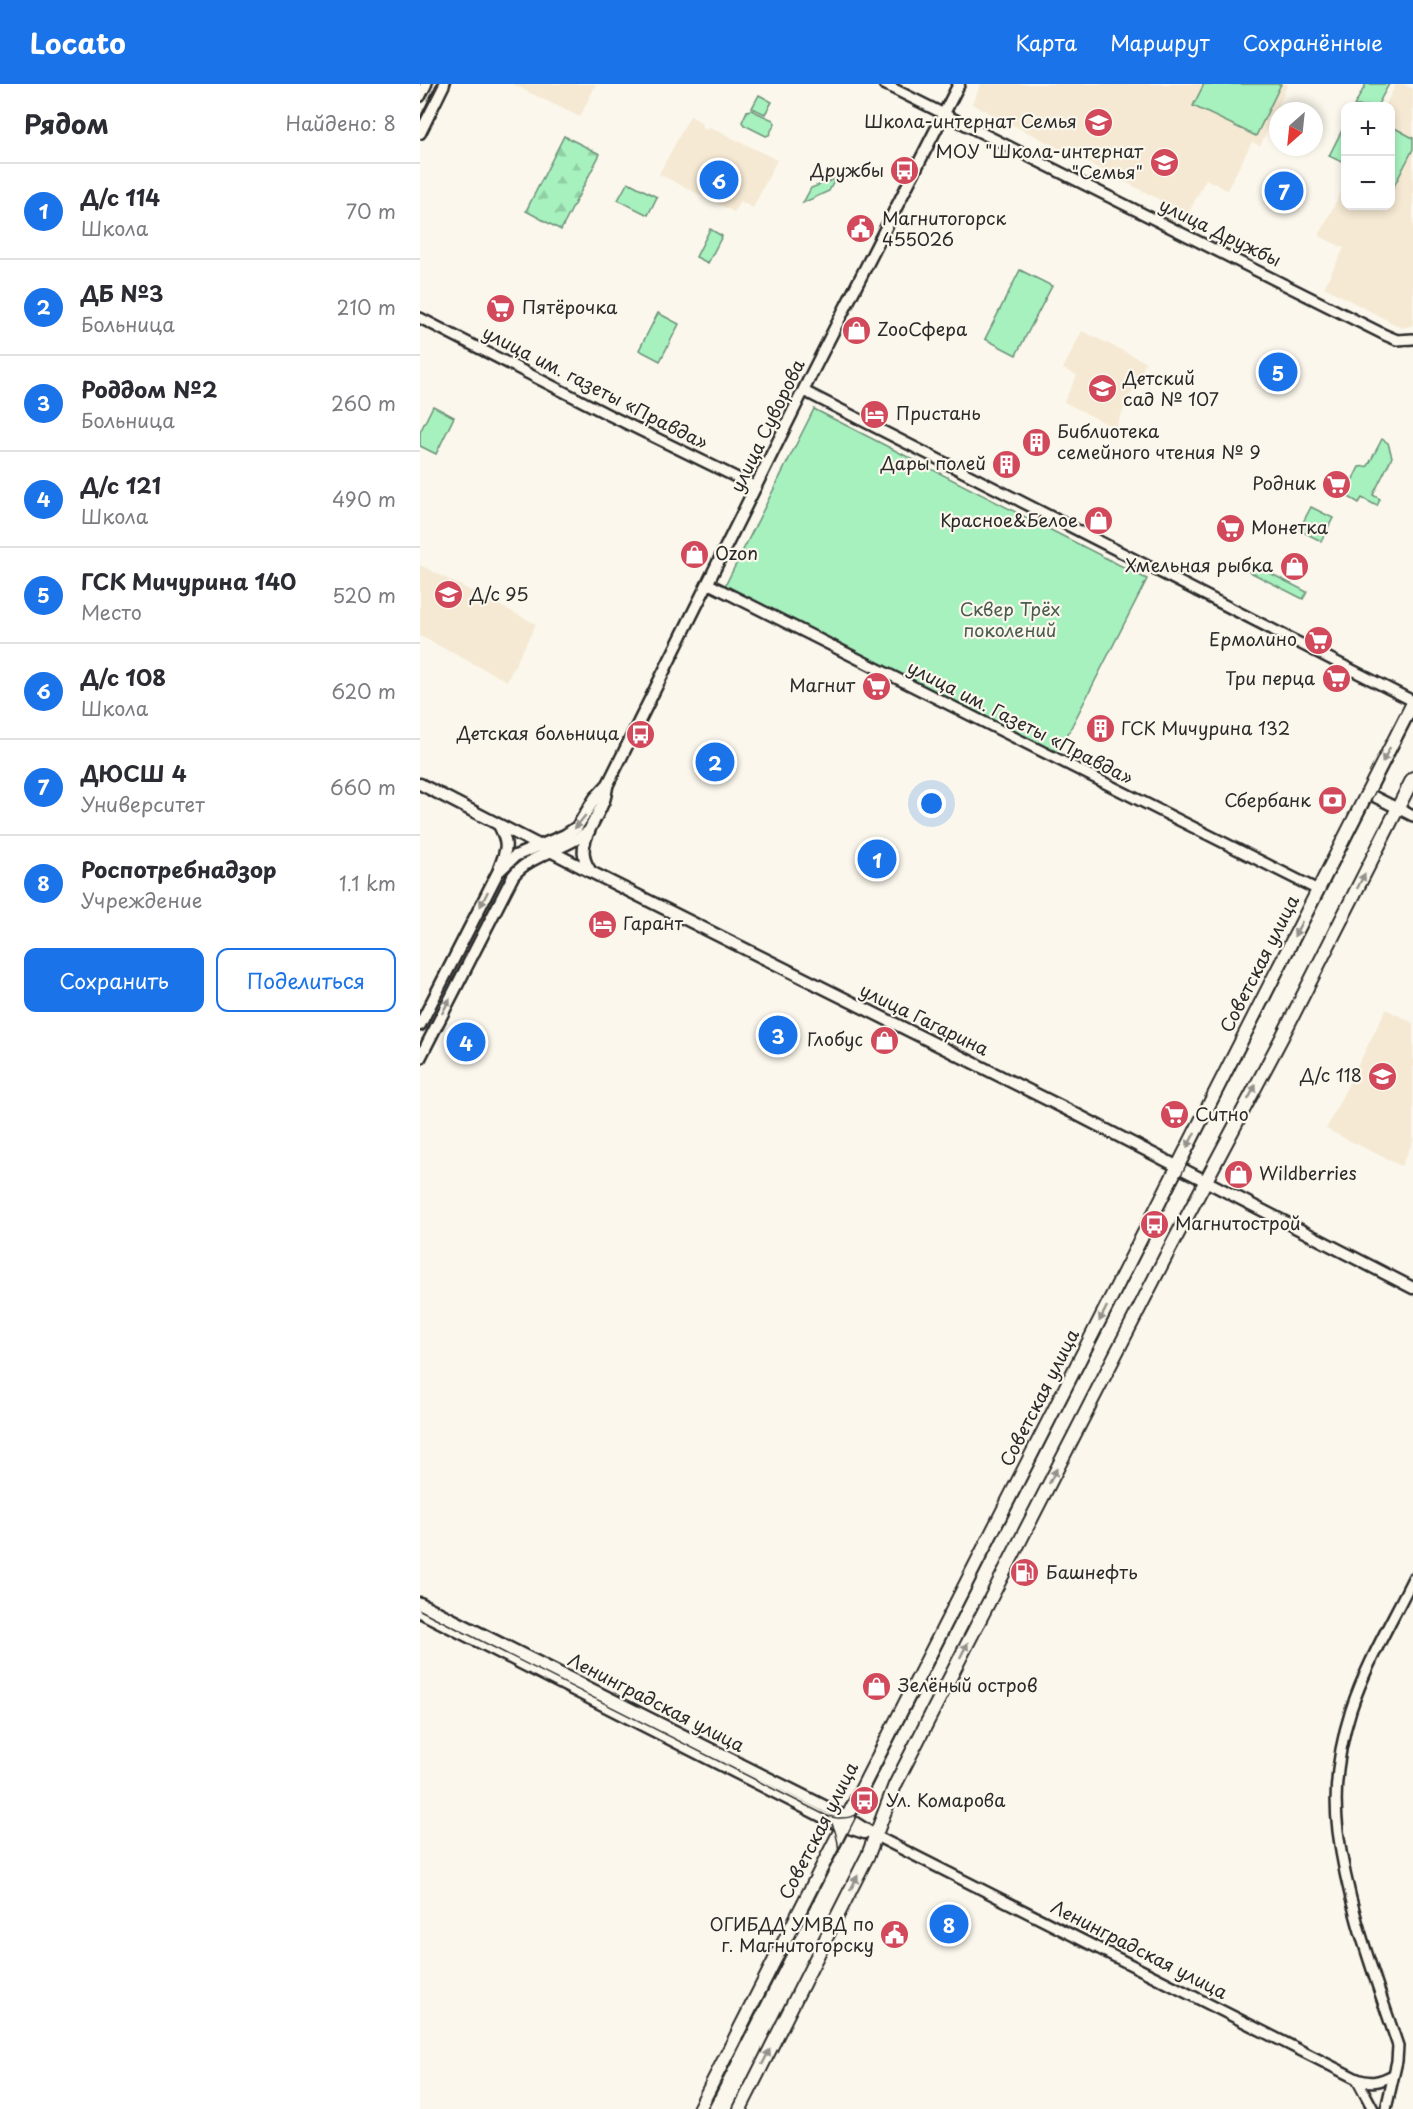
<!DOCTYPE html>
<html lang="ru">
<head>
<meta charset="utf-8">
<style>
  body { margin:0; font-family:"Playpen Sans",sans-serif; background:#f7f7f7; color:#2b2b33 }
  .controls { position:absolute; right:18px; top:18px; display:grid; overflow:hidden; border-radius:12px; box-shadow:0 3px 9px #0003 }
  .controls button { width:54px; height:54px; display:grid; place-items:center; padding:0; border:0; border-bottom:2px solid #e1e1e2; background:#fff; color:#2b2b33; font:30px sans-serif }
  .compass { position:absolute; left:849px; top:18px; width:54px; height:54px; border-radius:50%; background:#fff; box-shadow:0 3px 9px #0003; rotate:207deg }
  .you { position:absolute; left:512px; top:720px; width:21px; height:21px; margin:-15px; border:4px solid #fff; border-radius:50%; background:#1a73e8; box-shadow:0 0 0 9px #1a73e833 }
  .badge { display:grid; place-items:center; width:39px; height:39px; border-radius:50%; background:#1a73e8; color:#fff; font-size:20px; font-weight:700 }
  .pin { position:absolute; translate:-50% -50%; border:3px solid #fff; box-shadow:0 2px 6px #0006 }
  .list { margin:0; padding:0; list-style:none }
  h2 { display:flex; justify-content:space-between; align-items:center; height:78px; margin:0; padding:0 24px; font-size:26px }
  h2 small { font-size:20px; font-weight:400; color:#7c7c81 }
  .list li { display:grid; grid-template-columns:39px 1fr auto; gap:18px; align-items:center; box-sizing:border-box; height:96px; padding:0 24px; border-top:2px solid #e1e1e2 }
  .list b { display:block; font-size:22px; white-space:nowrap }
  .list p { margin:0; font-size:20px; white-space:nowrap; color:#7c7c81 }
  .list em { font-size:20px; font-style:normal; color:#7c7c81 }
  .actions { display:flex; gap:12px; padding:18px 24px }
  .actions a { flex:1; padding:14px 0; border:2px solid #1a73e8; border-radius:12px; text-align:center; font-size:21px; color:#1a73e8 }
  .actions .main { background:#1a73e8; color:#fff }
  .map { position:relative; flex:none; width:993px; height:2025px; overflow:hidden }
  header { display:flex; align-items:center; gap:36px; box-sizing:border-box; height:84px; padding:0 30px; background:#1a73e8; color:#fff }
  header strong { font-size:28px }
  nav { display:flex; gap:33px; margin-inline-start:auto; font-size:21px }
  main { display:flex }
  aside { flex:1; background:#fff }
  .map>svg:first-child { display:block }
  .built { fill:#f5e9d3 }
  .green { fill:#a7f1bf; stroke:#698e75; stroke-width:1.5 }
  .forest { fill:url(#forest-firs); stroke:#698e75; stroke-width:1.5 }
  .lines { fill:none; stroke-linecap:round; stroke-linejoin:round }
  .tertiary-casing { stroke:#2b2b2b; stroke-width:14 }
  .secondary-casing { stroke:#2b2b2b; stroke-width:15 }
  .primary-casing { stroke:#2b2b2b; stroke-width:16 }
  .tertiary { stroke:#fbf7ec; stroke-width:9 }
  .secondary { stroke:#fbf7ec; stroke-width:10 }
  .primary { stroke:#fbf7ec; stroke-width:12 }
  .tram { stroke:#2b2b2b; stroke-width:1.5 }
  .oneway { fill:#93918c }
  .labels { text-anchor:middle; stroke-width:4.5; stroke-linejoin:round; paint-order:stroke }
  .poi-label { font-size:18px; fill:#2b2b2b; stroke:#fbf7ec; text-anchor:start }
  .street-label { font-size:18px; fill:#2b2b2b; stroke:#fbf7ec }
  .park-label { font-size:18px; fill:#4a5c50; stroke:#fbf7ec }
</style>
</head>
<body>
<header>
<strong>Locato</strong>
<nav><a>Карта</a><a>Маршрут</a><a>Сохранённые</a></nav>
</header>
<main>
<aside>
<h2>Рядом<small>Найдено: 8</small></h2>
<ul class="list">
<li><span class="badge">1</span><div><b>Д/с 114</b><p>Школа</p></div><em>70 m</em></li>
<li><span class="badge">2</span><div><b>ДБ №3</b><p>Больница</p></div><em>210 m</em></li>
<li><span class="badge">3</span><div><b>Роддом №2</b><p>Больница</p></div><em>260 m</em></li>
<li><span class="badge">4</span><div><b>Д/с 121</b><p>Школа</p></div><em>490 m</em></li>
<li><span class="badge">5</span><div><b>ГСК Мичурина 140</b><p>Место</p></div><em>520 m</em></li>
<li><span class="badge">6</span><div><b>Д/с 108</b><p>Школа</p></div><em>620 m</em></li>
<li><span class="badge">7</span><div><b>ДЮСШ 4</b><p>Университет</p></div><em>660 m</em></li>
<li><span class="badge">8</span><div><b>Роспотребнадзор</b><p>Учреждение</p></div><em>1.1 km</em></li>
</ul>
<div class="actions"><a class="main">Сохранить</a><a>Поделиться</a></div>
</aside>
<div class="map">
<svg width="993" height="2025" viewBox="0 0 993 2025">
  <defs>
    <pattern id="forest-firs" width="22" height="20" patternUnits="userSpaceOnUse" patternTransform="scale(1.5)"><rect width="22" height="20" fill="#a7f1bf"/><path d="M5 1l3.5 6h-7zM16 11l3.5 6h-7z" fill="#90cfa4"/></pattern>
  </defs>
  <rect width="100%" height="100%" fill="#fbf7ec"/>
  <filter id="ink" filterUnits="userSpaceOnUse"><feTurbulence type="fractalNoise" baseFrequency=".0167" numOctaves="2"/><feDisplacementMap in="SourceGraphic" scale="12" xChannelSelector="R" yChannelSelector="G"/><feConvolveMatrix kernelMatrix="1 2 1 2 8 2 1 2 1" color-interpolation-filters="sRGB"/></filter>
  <g filter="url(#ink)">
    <g class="built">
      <polygon points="92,0 176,0 160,33"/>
      <polygon points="561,0 868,0 840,62 832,58 807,106 786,95 768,130 552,20"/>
      <polygon points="976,0 983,0 993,5 993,241 982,244 904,203 924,164 899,152 925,100 926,122 970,122 970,22 965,22"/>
      <polygon points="270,32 281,38 282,43 287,46 290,43 357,76 333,124 320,117 314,128 239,90"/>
      <polygon points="662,247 726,278 695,344 644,318 657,291 643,285"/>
      <polygon points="0,481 116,540 87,597 0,552"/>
      <polygon points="966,925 993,939 993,1058 981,1082 906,1045"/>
    </g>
    <g class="green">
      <polygon points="784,0 861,0 836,52 773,22"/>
      <polygon points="946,0 969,0 957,22 934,22"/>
      <polygon points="339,11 352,18 345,30 332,24"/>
      <polygon points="331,26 353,36 355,39 349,51 346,52 324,41 322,38 327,27"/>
      <polygon points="925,40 926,79 924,79 909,72"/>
      <polygon points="971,42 993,54 993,65 971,108"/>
      <polygon points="415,95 409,107 383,119 391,104"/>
      <polygon points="208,98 237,113 228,131 198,116"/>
      <polygon points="290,145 302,152 288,179 276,173"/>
      <polygon points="600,186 632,202 596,271 565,255"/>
      <polygon points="238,229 259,240 240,277 219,266"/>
      <polygon points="13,322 34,333 16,370 0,362 0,348"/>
      <polygon points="394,325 727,495 637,671 305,502"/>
      <polygon points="962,355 968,359 972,373 953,411 960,415 957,422 942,414 939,419 925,411 939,383 948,382"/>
      <polygon points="891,423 913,434 901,457 879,446"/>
      <polygon points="826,477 887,508 883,515 822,484"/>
    </g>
    <polygon class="forest" points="144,52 180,70 141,146 106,127"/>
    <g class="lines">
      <defs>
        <g id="tertiary">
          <polyline points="464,0 965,251 977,256 993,255"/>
          <polyline points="0,234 189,331 336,403"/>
          <polyline points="384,307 993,617"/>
          <polyline points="289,500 898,806"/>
          <polyline points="947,709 993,732"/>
          <polyline points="456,1752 937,1995 953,2025"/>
          <path d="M937,1995C951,2000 960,1998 973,1991"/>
          <path d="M966,2025L977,1977L978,1962C955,1893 927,1821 918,1747C913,1707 919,1664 931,1626C946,1580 972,1537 993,1494"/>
        </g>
        <g id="secondary">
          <polyline points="0,12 6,0"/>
          <polyline points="0,49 24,0"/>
          <polyline points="0,700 171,788 648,1026 993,1204"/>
          <path d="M79,741C89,761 87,764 79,785"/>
          <path d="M171,788C153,763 172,744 182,721C185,716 186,709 187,703"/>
          <polyline points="0,941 78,788 95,772 145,751 157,743 175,714 188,700 393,287 539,0"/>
          <path d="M0,974L93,792C109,771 146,765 169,747"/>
          <polyline points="0,1519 426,1733 456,1752"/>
          <polyline points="0,1528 417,1740 444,1749"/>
        </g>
        <g id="primary">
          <polyline points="279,2025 993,619"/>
          <polyline points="320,2025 448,1771 475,1701 746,1172 861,955 993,694"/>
        </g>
      </defs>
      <use href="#tertiary" class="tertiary-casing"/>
      <use href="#secondary" class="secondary-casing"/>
      <use href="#primary" class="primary-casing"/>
      <use href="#tertiary" class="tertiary"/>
      <use href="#secondary" class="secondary"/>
      <use href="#primary" class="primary"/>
      <g class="tram">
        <polyline points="0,37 19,0"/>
        <path d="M0,1526L407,1732C418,1735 431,1735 441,1728"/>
        <path d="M407,1732C415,1742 418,1755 419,1768"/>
        <polyline points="288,2025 993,633"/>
      </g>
    </g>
    <defs><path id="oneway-solid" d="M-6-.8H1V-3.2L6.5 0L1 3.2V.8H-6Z" transform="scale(1.5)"/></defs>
    <g class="oneway">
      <use href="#oneway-solid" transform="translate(966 671) rotate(117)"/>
      <use href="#oneway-solid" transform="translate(160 738) rotate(129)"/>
      <use href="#oneway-solid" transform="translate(941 797) rotate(-63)"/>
      <use href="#oneway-solid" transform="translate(64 815) rotate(117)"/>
      <use href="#oneway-solid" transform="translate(878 845) rotate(117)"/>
      <use href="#oneway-solid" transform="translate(26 922) rotate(-63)"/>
      <use href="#oneway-solid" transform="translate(832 1008) rotate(-62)"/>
      <use href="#oneway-solid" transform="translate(771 1056) rotate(117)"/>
      <use href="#oneway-solid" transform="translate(683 1230) rotate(117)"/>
      <use href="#oneway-solid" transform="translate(633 1392) rotate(-63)"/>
      <use href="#oneway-solid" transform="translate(544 1566) rotate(-63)"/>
      <use href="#oneway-solid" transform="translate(434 1799) rotate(-63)"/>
      <use href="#oneway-solid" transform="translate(346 1973) rotate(-63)"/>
    </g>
  </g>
  <defs>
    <symbol id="school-disc" viewBox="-11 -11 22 22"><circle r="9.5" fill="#d1495b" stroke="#fbf7ec"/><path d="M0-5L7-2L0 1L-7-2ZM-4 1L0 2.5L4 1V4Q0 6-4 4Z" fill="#fff"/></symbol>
    <symbol id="bus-disc" viewBox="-11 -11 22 22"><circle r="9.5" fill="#d1495b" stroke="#fbf7ec"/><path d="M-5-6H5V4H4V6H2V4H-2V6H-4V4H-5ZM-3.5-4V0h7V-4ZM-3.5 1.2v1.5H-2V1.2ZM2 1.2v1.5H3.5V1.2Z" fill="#fff"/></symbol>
    <symbol id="civic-disc" viewBox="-11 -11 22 22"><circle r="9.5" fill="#d1495b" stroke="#fbf7ec"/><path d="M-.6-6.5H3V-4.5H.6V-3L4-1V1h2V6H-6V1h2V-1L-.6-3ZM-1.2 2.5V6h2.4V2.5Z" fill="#fff"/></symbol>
    <symbol id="supermarket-disc" viewBox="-11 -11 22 22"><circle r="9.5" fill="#d1495b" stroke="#fbf7ec"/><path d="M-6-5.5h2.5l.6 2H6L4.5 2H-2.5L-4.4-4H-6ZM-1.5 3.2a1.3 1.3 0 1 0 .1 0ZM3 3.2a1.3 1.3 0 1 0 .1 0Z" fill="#fff"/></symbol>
    <symbol id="shop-disc" viewBox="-11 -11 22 22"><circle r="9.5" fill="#d1495b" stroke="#fbf7ec"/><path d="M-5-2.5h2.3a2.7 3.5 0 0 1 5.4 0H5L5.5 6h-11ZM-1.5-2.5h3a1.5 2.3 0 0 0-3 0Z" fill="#fff"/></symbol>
    <symbol id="hotel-disc" viewBox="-11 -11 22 22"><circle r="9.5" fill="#d1495b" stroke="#fbf7ec"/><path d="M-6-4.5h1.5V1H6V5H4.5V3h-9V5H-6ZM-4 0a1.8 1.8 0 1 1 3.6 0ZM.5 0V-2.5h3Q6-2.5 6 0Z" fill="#fff"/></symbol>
    <symbol id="building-disc" viewBox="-11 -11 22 22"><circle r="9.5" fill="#d1495b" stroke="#fbf7ec"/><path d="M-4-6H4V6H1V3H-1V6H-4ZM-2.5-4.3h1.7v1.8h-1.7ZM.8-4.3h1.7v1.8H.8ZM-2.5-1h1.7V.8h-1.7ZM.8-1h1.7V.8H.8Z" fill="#fff"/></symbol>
    <symbol id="bank-disc" viewBox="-11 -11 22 22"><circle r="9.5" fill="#d1495b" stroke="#fbf7ec"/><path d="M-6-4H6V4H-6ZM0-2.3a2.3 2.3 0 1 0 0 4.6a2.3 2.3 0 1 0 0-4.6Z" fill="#fff"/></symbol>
    <symbol id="fuel-disc" viewBox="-11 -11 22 22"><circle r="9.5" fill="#d1495b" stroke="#fbf7ec"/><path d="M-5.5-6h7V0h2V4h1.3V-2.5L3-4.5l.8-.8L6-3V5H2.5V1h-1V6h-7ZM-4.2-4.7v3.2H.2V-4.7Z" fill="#fff"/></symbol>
  </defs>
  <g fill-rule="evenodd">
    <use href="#school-disc" x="662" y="22" width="33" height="33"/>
    <use href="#school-disc" x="728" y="62" width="33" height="33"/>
    <use href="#bus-disc" x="468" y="70" width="33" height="33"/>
    <use href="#civic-disc" x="424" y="128" width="33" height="33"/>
    <use href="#supermarket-disc" x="64" y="208" width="33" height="33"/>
    <use href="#shop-disc" x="420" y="230" width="33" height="33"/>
    <use href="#school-disc" x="666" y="288" width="33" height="33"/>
    <use href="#hotel-disc" x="438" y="314" width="33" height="33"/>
    <use href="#building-disc" x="600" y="342" width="33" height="33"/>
    <use href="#building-disc" x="570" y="364" width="33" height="33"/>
    <use href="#supermarket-disc" x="900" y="384" width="33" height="33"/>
    <use href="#shop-disc" x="662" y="420" width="33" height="33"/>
    <use href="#supermarket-disc" x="794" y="428" width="33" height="33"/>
    <use href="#shop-disc" x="258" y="454" width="33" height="33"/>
    <use href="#shop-disc" x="858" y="466" width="33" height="33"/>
    <use href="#school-disc" x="12" y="494" width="33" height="33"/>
    <use href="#supermarket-disc" x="882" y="540" width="33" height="33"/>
    <use href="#supermarket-disc" x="900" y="578" width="33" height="33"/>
    <use href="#supermarket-disc" x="440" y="586" width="33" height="33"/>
    <use href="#building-disc" x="664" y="628" width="33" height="33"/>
    <use href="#bus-disc" x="204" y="634" width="33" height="33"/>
    <use href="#bank-disc" x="896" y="700" width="33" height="33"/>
    <use href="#hotel-disc" x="166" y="824" width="33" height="33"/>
    <use href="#shop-disc" x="448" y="940" width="33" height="33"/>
    <use href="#school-disc" x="946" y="976" width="33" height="33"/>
    <use href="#supermarket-disc" x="738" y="1014" width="33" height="33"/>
    <use href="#shop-disc" x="802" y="1074" width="33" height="33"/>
    <use href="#bus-disc" x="718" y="1124" width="33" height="33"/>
    <use href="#fuel-disc" x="588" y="1472" width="33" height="33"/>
    <use href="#shop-disc" x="440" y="1586" width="33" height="33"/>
    <use href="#bus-disc" x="428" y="1700" width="33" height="33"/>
    <use href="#civic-disc" x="458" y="1834" width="33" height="33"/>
  </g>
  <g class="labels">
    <g class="poi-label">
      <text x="657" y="44" text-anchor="end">Школа-интернат Семья</text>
      <text x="723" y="74" text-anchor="end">МОУ "Школа-интернат<tspan x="723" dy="21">"Семья"</tspan></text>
      <text x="464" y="93" text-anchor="end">Дружбы</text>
      <text x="462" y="141">Магнитогорск<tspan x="462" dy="21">455026</tspan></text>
      <text x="102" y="230">Пятёрочка</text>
      <text x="457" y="252">ZooСфера</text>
      <text x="703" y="301">Детский<tspan x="703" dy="21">сад № 107</tspan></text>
      <text x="476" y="336">Пристань</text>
      <text x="637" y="354">Библиотека<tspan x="637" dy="21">семейного чтения № 9</tspan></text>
      <text x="566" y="386" text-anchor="end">Дары полей</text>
      <text x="896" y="406" text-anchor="end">Родник</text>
      <text x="658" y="443" text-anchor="end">Красное&amp;Белое</text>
      <text x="831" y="450">Монетка</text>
      <text x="295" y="476">Ozon</text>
      <text x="853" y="488" text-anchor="end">Хмельная рыбка</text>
      <text x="50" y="517">Д/с 95</text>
      <text x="877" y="562" text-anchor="end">Ермолино</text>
      <text x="895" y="601" text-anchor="end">Три перца</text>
      <text x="435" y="608" text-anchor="end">Магнит</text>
      <text x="701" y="651">ГСК Мичурина 132</text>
      <text x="199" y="656" text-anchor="end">Детская больница</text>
      <text x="891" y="723" text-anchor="end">Сбербанк</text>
      <text x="203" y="846">Гарант</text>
      <text x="443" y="962" text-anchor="end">Глобус</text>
      <text x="942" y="998" text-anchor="end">Д/с 118</text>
      <text x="775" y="1037">Ситно</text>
      <text x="839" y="1096">Wildberries</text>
      <text x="755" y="1146">Магнитострой</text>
      <text x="626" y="1495">Башнефть</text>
      <text x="478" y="1608">Зелёный остров</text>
      <text x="466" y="1723">Ул. Комарова</text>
      <text x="454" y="1847" text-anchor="end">ОГИБДД УМВД по<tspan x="454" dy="21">г. Магнитогорску</tspan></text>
    </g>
    <g class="street-label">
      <text transform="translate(800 149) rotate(26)" y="6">улица Дружбы</text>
      <text transform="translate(175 304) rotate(27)" y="6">улица им. газеты «Правда»</text>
      <text transform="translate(348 342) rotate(-64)" y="6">улица Суворова</text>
      <text transform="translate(600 639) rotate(27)" y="6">улица им. Газеты «Правда»</text>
      <text transform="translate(840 880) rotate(-63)" y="6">Советская улица</text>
      <text transform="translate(504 936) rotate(26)" y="6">улица Гагарина</text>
      <text transform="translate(620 1314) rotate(-63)" y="6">Советская улица</text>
      <text transform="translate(236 1619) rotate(27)" y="6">Ленинградская улица</text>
      <text transform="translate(399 1747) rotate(-63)" y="6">Советская улица</text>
      <text transform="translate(719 1866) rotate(27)" y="6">Ленинградская улица</text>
    </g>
    <g class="park-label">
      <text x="590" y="532">Сквер Трёх<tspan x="590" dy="21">поколений</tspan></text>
    </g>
  </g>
</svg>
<div class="controls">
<button>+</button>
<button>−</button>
</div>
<svg class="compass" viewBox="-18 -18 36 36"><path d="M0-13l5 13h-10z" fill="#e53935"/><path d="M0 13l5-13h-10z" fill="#7c7c81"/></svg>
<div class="you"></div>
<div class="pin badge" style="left:457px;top:775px">1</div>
<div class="pin badge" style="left:295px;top:678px">2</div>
<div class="pin badge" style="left:358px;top:951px">3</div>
<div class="pin badge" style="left:46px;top:958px">4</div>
<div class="pin badge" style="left:858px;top:288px">5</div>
<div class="pin badge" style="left:299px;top:96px">6</div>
<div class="pin badge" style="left:864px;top:107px">7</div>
<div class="pin badge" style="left:529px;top:1840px">8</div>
</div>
</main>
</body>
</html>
